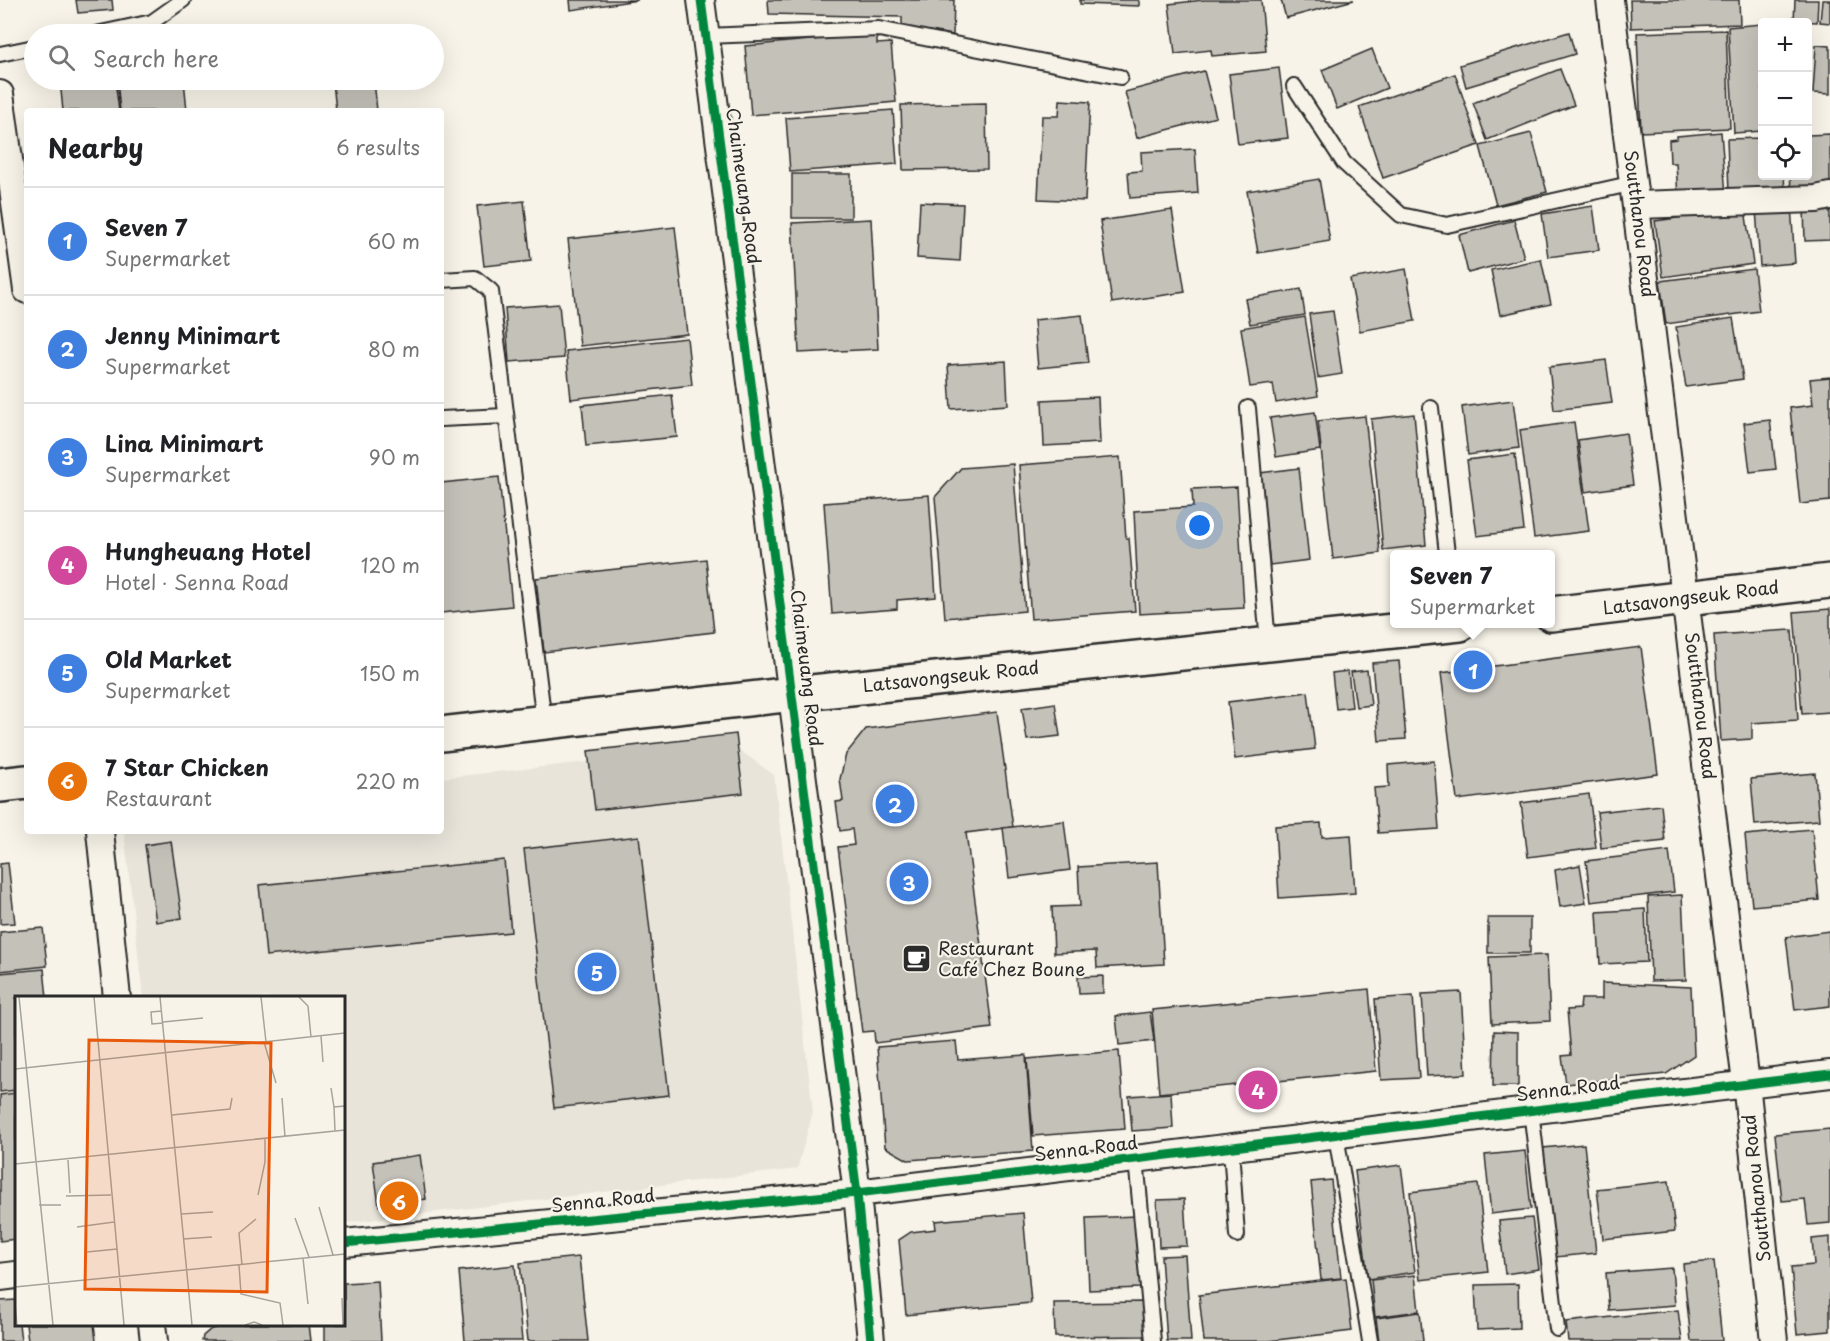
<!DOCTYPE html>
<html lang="en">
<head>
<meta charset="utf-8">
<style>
  body { margin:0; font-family:"Playpen Sans",sans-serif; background:#f6f6f6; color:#202124 }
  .controls { position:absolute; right:18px; top:18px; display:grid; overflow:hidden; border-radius:6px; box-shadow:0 6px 24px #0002 }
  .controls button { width:54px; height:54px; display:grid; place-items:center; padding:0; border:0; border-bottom:2px solid #e0e0e0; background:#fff; color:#202124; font:30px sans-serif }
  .you { position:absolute; left:1200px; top:526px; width:21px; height:21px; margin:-15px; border:4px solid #fff; border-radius:50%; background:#1a73e8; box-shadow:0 0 0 9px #1a73e833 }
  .badge { display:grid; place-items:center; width:39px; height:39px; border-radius:50%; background:#2b2b2b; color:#fff; font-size:20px; font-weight:700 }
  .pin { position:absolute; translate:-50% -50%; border:3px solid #fff; box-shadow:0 2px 6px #0006 }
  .popup { position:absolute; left:1390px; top:550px; width:165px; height:78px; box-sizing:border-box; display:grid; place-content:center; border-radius:6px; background:#fff; filter:drop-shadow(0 2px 4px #0005); font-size:20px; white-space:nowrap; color:#757577 }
  .popup b { font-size:22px; color:#202124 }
  .popup::after { content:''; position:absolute; left:50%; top:100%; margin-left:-12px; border:12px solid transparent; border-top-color:#fff }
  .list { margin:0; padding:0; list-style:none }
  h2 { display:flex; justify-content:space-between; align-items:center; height:78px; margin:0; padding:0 24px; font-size:26px }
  h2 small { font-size:20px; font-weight:400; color:#757577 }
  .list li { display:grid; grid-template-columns:39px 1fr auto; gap:18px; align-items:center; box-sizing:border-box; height:108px; padding:0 24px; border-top:2px solid #e0e0e0 }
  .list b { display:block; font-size:22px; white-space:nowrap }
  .list p { margin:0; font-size:20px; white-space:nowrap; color:#757577 }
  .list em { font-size:20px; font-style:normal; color:#757577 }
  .icon { flex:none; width:33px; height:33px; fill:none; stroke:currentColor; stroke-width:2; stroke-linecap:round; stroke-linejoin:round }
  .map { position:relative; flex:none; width:1830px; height:1341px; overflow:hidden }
  .search { position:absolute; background:#fff; box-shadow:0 6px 24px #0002; left:24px; top:24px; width:420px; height:66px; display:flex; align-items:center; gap:15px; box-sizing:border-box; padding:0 21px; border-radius:33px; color:#757577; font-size:22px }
  .panel { position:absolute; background:#fff; box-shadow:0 6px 24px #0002; left:24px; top:108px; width:420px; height:726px; border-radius:6px }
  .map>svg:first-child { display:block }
  .built { fill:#e8e4da }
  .building { fill:#c4c1b9; stroke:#2b2b2b; stroke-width:1.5 }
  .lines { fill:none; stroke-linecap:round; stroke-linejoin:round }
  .lane-casing { stroke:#2b2b2b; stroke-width:18 }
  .street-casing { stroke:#2b2b2b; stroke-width:30 }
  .secondary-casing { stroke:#2b2b2b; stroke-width:38 }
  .lane { stroke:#f7f3e8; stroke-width:14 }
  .street { stroke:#f7f3e8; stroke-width:26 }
  .secondary { stroke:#f7f3e8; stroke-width:33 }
  .cycleway-casing { stroke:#f7f3e8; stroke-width:13 }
  .cycleway { stroke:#00873e; stroke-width:9 }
  .labels { text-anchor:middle; stroke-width:4.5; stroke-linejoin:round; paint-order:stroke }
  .street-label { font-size:18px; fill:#2b2b2b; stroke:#f7f3e8 }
  .poi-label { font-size:18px; fill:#2b2b2b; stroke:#f7f3e8; text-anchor:start }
  .inset-road { fill:none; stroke:#a5a39c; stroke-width:1.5 }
  .view { fill:#e8590c; fill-opacity:0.15; stroke:#e8590c; stroke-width:3 }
  .inset-edge { fill:none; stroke:#2b2b2b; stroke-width:3 }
</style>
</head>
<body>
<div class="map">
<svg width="1830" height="1341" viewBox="0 0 1830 1341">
  <rect width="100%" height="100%" fill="#f7f3e8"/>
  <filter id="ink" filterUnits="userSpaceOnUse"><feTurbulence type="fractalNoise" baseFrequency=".0167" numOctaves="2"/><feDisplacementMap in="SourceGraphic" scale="12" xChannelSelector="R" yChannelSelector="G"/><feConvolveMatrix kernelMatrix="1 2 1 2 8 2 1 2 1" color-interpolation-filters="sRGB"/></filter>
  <g filter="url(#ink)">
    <polygon class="built" points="734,746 774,775 813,1112 797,1169 344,1223 344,998 143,997 124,831 441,831 441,778"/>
    <g class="building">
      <polygon points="76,0 112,0 113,10 78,13"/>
      <polygon points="570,0 638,0 571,10"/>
      <polygon points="768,0 954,0 953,35 902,27 902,17 769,14"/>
      <polygon points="1080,0 1139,0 1139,6 1080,4"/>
      <polygon points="1203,0 1261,0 1266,51 1212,56 1211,50 1175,54 1169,4"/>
      <polygon points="1281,0 1354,0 1286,18"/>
      <polygon points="1630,0 1739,0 1740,24 1631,28"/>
      <polygon points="1795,0 1818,0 1817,22 1794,21"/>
      <polygon points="1822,0 1830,0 1830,23 1820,22"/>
      <polygon points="1762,24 1762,131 1734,133 1728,27"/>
      <polygon points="1726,30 1730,128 1641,132 1637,33"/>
      <polygon points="1569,32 1575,54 1466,87 1460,65"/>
      <polygon points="877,34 877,44 891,43 896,102 751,115 745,46"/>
      <polygon points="1816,45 1830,46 1830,94 1813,93"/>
      <polygon points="1372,49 1387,88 1337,109 1322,70"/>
      <polygon points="1279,68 1288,138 1238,144 1229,74"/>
      <polygon points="1560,69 1574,105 1487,140 1473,103"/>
      <polygon points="1204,71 1216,117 1137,138 1125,92"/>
      <polygon points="1455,74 1479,145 1383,178 1359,107"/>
      <polygon points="60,80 115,80 119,111 63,111"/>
      <polygon points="117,80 184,80 187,111 120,111"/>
      <polygon points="359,80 374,80 377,111 336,111 333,82"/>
      <polygon points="1060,100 1090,102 1085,201 1038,199 1042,116 1059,116"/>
      <polygon points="986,103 987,169 903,170 901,105"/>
      <polygon points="893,110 897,164 790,172 786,118"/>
      <polygon points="1721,132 1726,195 1678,198 1676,163 1670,163 1669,140 1677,139 1677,136"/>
      <polygon points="1531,133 1547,192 1496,205 1480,146"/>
      <polygon points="1830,134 1830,186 1791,187 1790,176 1808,176 1808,135"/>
      <polygon points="1762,138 1762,176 1784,176 1785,191 1729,193 1727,139"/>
      <polygon points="1195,149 1198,193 1130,198 1128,172 1142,171 1141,152"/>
      <rect x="792" y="174" width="59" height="44"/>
      <polygon points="1319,179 1330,241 1258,253 1247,191"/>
      <polygon points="524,201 531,261 484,266 477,206"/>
      <polygon points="920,202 963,204 960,261 917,258"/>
      <polygon points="1593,206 1599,250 1548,257 1542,214"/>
      <polygon points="1791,206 1795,263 1760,266 1756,209"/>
      <polygon points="1830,206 1830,240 1805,241 1804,207"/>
      <polygon points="1745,209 1753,264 1663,277 1655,221"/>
      <polygon points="1172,210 1185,292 1112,303 1100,221"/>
      <polygon points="871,219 878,349 799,353 792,223"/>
      <polygon points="1514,220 1524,258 1468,273 1459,235"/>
      <polygon points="675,227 687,334 580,346 568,239"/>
      <polygon points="1541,259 1551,304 1500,315 1491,270"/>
      <polygon points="1406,269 1415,321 1360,331 1350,279"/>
      <polygon points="1754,269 1759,311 1666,324 1660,281"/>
      <polygon points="1301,289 1305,315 1250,324 1245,299"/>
      <polygon points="559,304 564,358 509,362 505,308"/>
      <polygon points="1333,311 1342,374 1318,378 1309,314"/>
      <polygon points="1082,315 1088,363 1038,368 1034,320"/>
      <polygon points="1305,317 1318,396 1276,403 1273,384 1250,387 1241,328"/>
      <polygon points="1733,318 1743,379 1686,387 1676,327"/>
      <polygon points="687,338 692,385 571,399 566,351"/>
      <polygon points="1606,360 1612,403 1554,410 1549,367"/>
      <polygon points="1006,361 1008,405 951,409 948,365"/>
      <polygon points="1830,377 1830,501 1800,504 1790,408 1813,405 1810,379"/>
      <polygon points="672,395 677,437 586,446 582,405"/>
      <polygon points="1098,397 1100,443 1044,446 1042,400"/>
      <polygon points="1513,400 1519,448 1468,455 1462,407"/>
      <polygon points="1315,412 1320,450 1276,457 1270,418"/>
      <polygon points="1414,414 1426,545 1383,550 1371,419"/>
      <polygon points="1365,416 1380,553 1333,559 1318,421"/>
      <polygon points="1770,420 1776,469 1750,472 1744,423"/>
      <polygon points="1574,422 1589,531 1534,538 1520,430"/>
      <polygon points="1626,433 1633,485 1585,492 1578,440"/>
      <polygon points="1515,454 1524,530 1477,536 1467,460"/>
      <polygon points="1120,457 1126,538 1129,538 1135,611 1031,619 1019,465"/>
      <polygon points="1013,464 1025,611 945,618 935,497 961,468"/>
      <polygon points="1299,468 1309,560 1270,565 1260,473"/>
      <polygon points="499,477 512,606 441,613 441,483"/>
      <polygon points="1237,487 1244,608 1139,614 1134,511 1193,507 1192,489"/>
      <polygon points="929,495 936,597 897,600 897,609 832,614 824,503"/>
      <polygon points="706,559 714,632 544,652 536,578"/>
      <polygon points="1830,609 1830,712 1802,714 1794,612"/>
      <polygon points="1792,630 1798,720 1752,723 1752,739 1721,741 1714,635"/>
      <polygon points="1641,647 1658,774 1457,800 1441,673"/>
      <polygon points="1399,661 1406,739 1379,741 1372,663"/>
      <polygon points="1367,670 1371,705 1356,707 1351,672"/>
      <polygon points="1348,671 1352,707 1336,709 1332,673"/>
      <polygon points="1308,692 1315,749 1235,759 1228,702"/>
      <polygon points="1055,703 1060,736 1027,740 1022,708"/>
      <polygon points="997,712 1013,827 966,833 992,1028 875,1043 874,1031 862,1032 838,847 854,845 852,829 840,831 836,802 843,801 840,779 846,754 866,729"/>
      <polygon points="736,734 743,793 595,810 588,751"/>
      <polygon points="1434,761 1439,829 1378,833 1374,788 1389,787 1388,765"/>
      <polygon points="1815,773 1819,820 1755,825 1751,779"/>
      <polygon points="1589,794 1596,848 1528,857 1521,803"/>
      <polygon points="1661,805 1665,841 1601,848 1597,812"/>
      <polygon points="1064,821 1070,870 1009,878 1003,828"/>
      <polygon points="1321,823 1322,837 1351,835 1355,893 1279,898 1275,826"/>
      <polygon points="1812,829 1819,900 1752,906 1745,835"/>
      <polygon points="639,836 669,1095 554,1108 524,849"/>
      <polygon points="171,841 182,918 156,922 145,845"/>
      <polygon points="1669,851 1674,892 1591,902 1586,861"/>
      <polygon points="504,860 511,932 266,956 259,885"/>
      <polygon points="1158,862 1164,964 1097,968 1096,951 1054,953 1052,907 1080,906 1078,867"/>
      <polygon points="8,863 15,923 0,924 0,864"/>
      <polygon points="1580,865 1586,903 1560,907 1555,870"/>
      <polygon points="1682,895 1686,980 1651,981 1648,897"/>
      <polygon points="1645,909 1647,962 1600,964 1597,912"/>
      <rect x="1488" y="918" width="42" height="35"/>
      <polygon points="43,928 47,966 0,971 0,932"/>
      <polygon points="1829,931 1830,1006 1795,1010 1786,937"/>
      <polygon points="1547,955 1550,1021 1492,1024 1489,957"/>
      <polygon points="44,969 47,998 16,998 16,1090 0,1092 0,973"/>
      <polygon points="1103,976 1103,993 1079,994 1078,977"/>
      <polygon points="1602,983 1691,987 1694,1055 1666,1074 1566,1084 1562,1056 1571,1055 1567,1010 1580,1009 1581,999 1602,999"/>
      <polygon points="1369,989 1376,1071 1159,1093 1152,1010"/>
      <polygon points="1461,992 1466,1074 1427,1076 1422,994"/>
      <polygon points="1413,996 1419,1078 1381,1080 1375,999"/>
      <polygon points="1150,1012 1154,1041 1119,1045 1116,1016"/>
      <polygon points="1494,1031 1518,1032 1518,1086 1493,1086"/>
      <polygon points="956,1041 958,1060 1026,1055 1033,1151 908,1160 885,1147 877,1047"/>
      <polygon points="1119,1051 1125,1129 1033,1136 1027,1059"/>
      <polygon points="16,1093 16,1239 0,1241 0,1095"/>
      <polygon points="1171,1093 1173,1128 1132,1131 1129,1096"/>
      <polygon points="1830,1129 1830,1223 1808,1225 1805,1199 1782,1201 1775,1134"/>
      <polygon points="1584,1144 1596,1253 1555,1257 1543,1148"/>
      <polygon points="1525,1151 1531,1209 1491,1214 1485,1155"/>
      <polygon points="420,1155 426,1199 379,1206 373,1162"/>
      <polygon points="1401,1165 1415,1272 1368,1279 1355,1171"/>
      <polygon points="1331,1180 1341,1278 1321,1280 1311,1182"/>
      <polygon points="1669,1181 1675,1231 1603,1239 1597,1189"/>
      <polygon points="1478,1184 1488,1272 1420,1280 1410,1192"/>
      <polygon points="1184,1199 1187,1246 1159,1247 1157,1200"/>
      <polygon points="1023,1213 1031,1303 906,1315 899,1240 911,1232 936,1229 935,1221"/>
      <polygon points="1137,1216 1140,1288 1089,1290 1086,1218"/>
      <polygon points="1532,1218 1539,1269 1505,1274 1499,1221"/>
      <polygon points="1830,1237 1830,1331 1797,1334 1791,1267 1814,1265 1812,1239"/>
      <polygon points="1185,1255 1191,1341 1167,1341 1161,1256"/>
      <polygon points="579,1257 588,1341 528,1341 520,1263"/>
      <polygon points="1714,1261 1722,1341 1691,1341 1683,1264"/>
      <polygon points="515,1265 522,1341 465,1341 459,1271"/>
      <polygon points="1672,1268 1675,1305 1609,1310 1606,1273"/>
      <polygon points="1415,1275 1419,1311 1375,1317 1371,1280"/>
      <polygon points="1346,1278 1352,1331 1268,1341 1204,1341 1199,1295"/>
      <polygon points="378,1281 381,1341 325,1341 325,1324 344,1324 344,1283"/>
      <polygon points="1518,1284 1519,1328 1477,1330 1475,1285"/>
      <polygon points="16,1300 16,1324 19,1324 21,1341 0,1341 0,1301"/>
      <polygon points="1146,1302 1146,1336 1055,1337 1054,1303"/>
      <polygon points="1678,1310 1682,1341 1568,1341 1566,1322"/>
      <polygon points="1420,1312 1423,1341 1379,1341 1376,1318"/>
      <polygon points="26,1324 94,1324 96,1341 28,1341"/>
      <polygon points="234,1324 308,1324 310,1341 202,1341 203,1336 211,1329"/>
    </g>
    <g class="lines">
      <defs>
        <g id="lane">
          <polyline points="96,34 152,22 183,0"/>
          <polyline points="706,36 879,29 1120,77"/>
          <polyline points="0,54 34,47"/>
          <polyline points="1294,86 1344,163 1401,215 1447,225 1634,183"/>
          <polyline points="441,280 475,278 491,291 544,722"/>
          <polyline points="1248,408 1268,643"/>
          <polyline points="1431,408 1447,554"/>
          <polyline points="441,419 506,416"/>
          <polyline points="1531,1110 1557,1329"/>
          <polyline points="1336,1135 1370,1341"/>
          <polyline points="1231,1148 1237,1235"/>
          <polyline points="1136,1159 1153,1341"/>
        </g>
        <g id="street">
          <polyline points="701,0 857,1193 871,1341"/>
          <polyline points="1610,0 1746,1083 1774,1341"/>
          <polyline points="0,94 27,290"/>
          <polyline points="1637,205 1816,199 1830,196"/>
          <polyline points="100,831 117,998"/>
          <polyline points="344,1243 857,1193 1830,1074"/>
          <polyline points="0,1277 16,1275"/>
          <polyline points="152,1324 154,1341"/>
        </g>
        <g id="secondary">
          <polyline points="1551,614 1830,581"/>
          <polyline points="441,734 793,694 1460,624"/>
          <polyline points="0,785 27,782"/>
        </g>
      </defs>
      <use href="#lane" class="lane-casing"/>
      <use href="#street" class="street-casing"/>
      <use href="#secondary" class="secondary-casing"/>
      <use href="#lane" class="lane"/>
      <use href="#street" class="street"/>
      <use href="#secondary" class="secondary"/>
      <defs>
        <g id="cycleway">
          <polyline points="701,0 857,1193 871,1341"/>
          <polyline points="344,1243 857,1193 1830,1074"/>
        </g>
      </defs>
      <use href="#cycleway" class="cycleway-casing"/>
      <use href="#cycleway" class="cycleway"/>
    </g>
  </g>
  <defs>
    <symbol id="cafe-square" viewBox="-11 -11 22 22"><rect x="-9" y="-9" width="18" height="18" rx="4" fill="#2b2b2b" stroke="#f7f3e8"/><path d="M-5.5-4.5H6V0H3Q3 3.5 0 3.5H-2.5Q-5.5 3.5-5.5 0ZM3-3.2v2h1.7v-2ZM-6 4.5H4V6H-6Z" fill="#fff"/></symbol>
  </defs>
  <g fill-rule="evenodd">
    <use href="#cafe-square" x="900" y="942" width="33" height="33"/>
  </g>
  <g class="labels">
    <g class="street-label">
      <text transform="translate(743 186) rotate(82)" y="6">Chaimeuang Road</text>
      <text transform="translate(1639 224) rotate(83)" y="6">Soutthanou Road</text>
      <text transform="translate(1691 598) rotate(-7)" y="6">Latsavongseuk Road</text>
      <text transform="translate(806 668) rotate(83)" y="6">Chaimeuang Road</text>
      <text transform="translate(951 677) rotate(-6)" y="6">Latsavongseuk Road</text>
      <text transform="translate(1700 706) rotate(83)" y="6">Soutthanou Road</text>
      <text transform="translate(1568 1089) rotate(-7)" y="6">Senna Road</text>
      <text transform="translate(1086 1149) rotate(-7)" y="6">Senna Road</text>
      <text transform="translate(1757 1188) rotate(-96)" y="6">Soutthanou Road</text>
      <text transform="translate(603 1201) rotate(-6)" y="6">Senna Road</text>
    </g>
    <g class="poi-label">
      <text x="938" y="955">Restaurant<tspan x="938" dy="21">Café Chez Boune</tspan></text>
    </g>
  </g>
  <g transform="translate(15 996)">
    <rect width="330" height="330" fill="#f7f3e8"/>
    <path class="inset-road" d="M4,1L38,329M79,1L109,329M145,1L177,329M246,1L251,46M284,1L293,10L296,41M147,15L136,16L137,28L148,27M148,26L188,22M306,40L308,66M249,46L261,87M0,73L330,37M316,92L319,111M267,102L270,141M157,119L215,113L217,102M320,135L319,111L330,110M53,164L55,197M0,168L330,134M243,199L250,166V143M51,200L96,199M24,209H46M304,211L318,259M166,218L198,216M280,222L294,261M62,231L99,226M168,243L197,241M72,256L102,253M288,262L293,308M224,269L226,298L265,307L268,329M227,269L224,237L241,223M0,291L330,258M327,302L328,329M0,308L2,329M230,329L239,326L247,329"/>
    <path class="view" d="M74,44L256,47L252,296L70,293Z"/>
    <rect width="330" height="330" class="inset-edge"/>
  </g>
</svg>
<div class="controls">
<button>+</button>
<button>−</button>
<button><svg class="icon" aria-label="locate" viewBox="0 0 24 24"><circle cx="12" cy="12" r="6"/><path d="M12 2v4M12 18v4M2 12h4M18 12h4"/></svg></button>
</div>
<div class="you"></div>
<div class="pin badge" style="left:1473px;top:670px;background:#3f7fe0">1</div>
<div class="popup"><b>Seven 7</b>Supermarket</div>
<div class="pin badge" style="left:895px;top:804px;background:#3f7fe0">2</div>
<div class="pin badge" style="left:909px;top:882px;background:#3f7fe0">3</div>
<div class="pin badge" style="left:1258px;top:1090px;background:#d1479c">4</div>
<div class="pin badge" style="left:597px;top:972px;background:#3f7fe0">5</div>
<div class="pin badge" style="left:399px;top:1201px;background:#e8710a">6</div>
<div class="search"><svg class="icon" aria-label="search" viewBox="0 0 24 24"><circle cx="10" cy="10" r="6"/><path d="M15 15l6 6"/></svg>Search here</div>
<section class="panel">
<h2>Nearby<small>6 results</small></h2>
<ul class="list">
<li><span class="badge" style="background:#3f7fe0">1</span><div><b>Seven 7</b><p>Supermarket</p></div><em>60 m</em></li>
<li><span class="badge" style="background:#3f7fe0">2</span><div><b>Jenny Minimart</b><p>Supermarket</p></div><em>80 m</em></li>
<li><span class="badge" style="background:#3f7fe0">3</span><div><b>Lina Minimart</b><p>Supermarket</p></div><em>90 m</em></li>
<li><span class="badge" style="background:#d1479c">4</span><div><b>Hungheuang Hotel</b><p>Hotel · Senna Road</p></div><em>120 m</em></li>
<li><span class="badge" style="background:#3f7fe0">5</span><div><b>Old Market</b><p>Supermarket</p></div><em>150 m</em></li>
<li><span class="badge" style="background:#e8710a">6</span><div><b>7 Star Chicken</b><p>Restaurant</p></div><em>220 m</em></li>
</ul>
</section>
</div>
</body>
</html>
